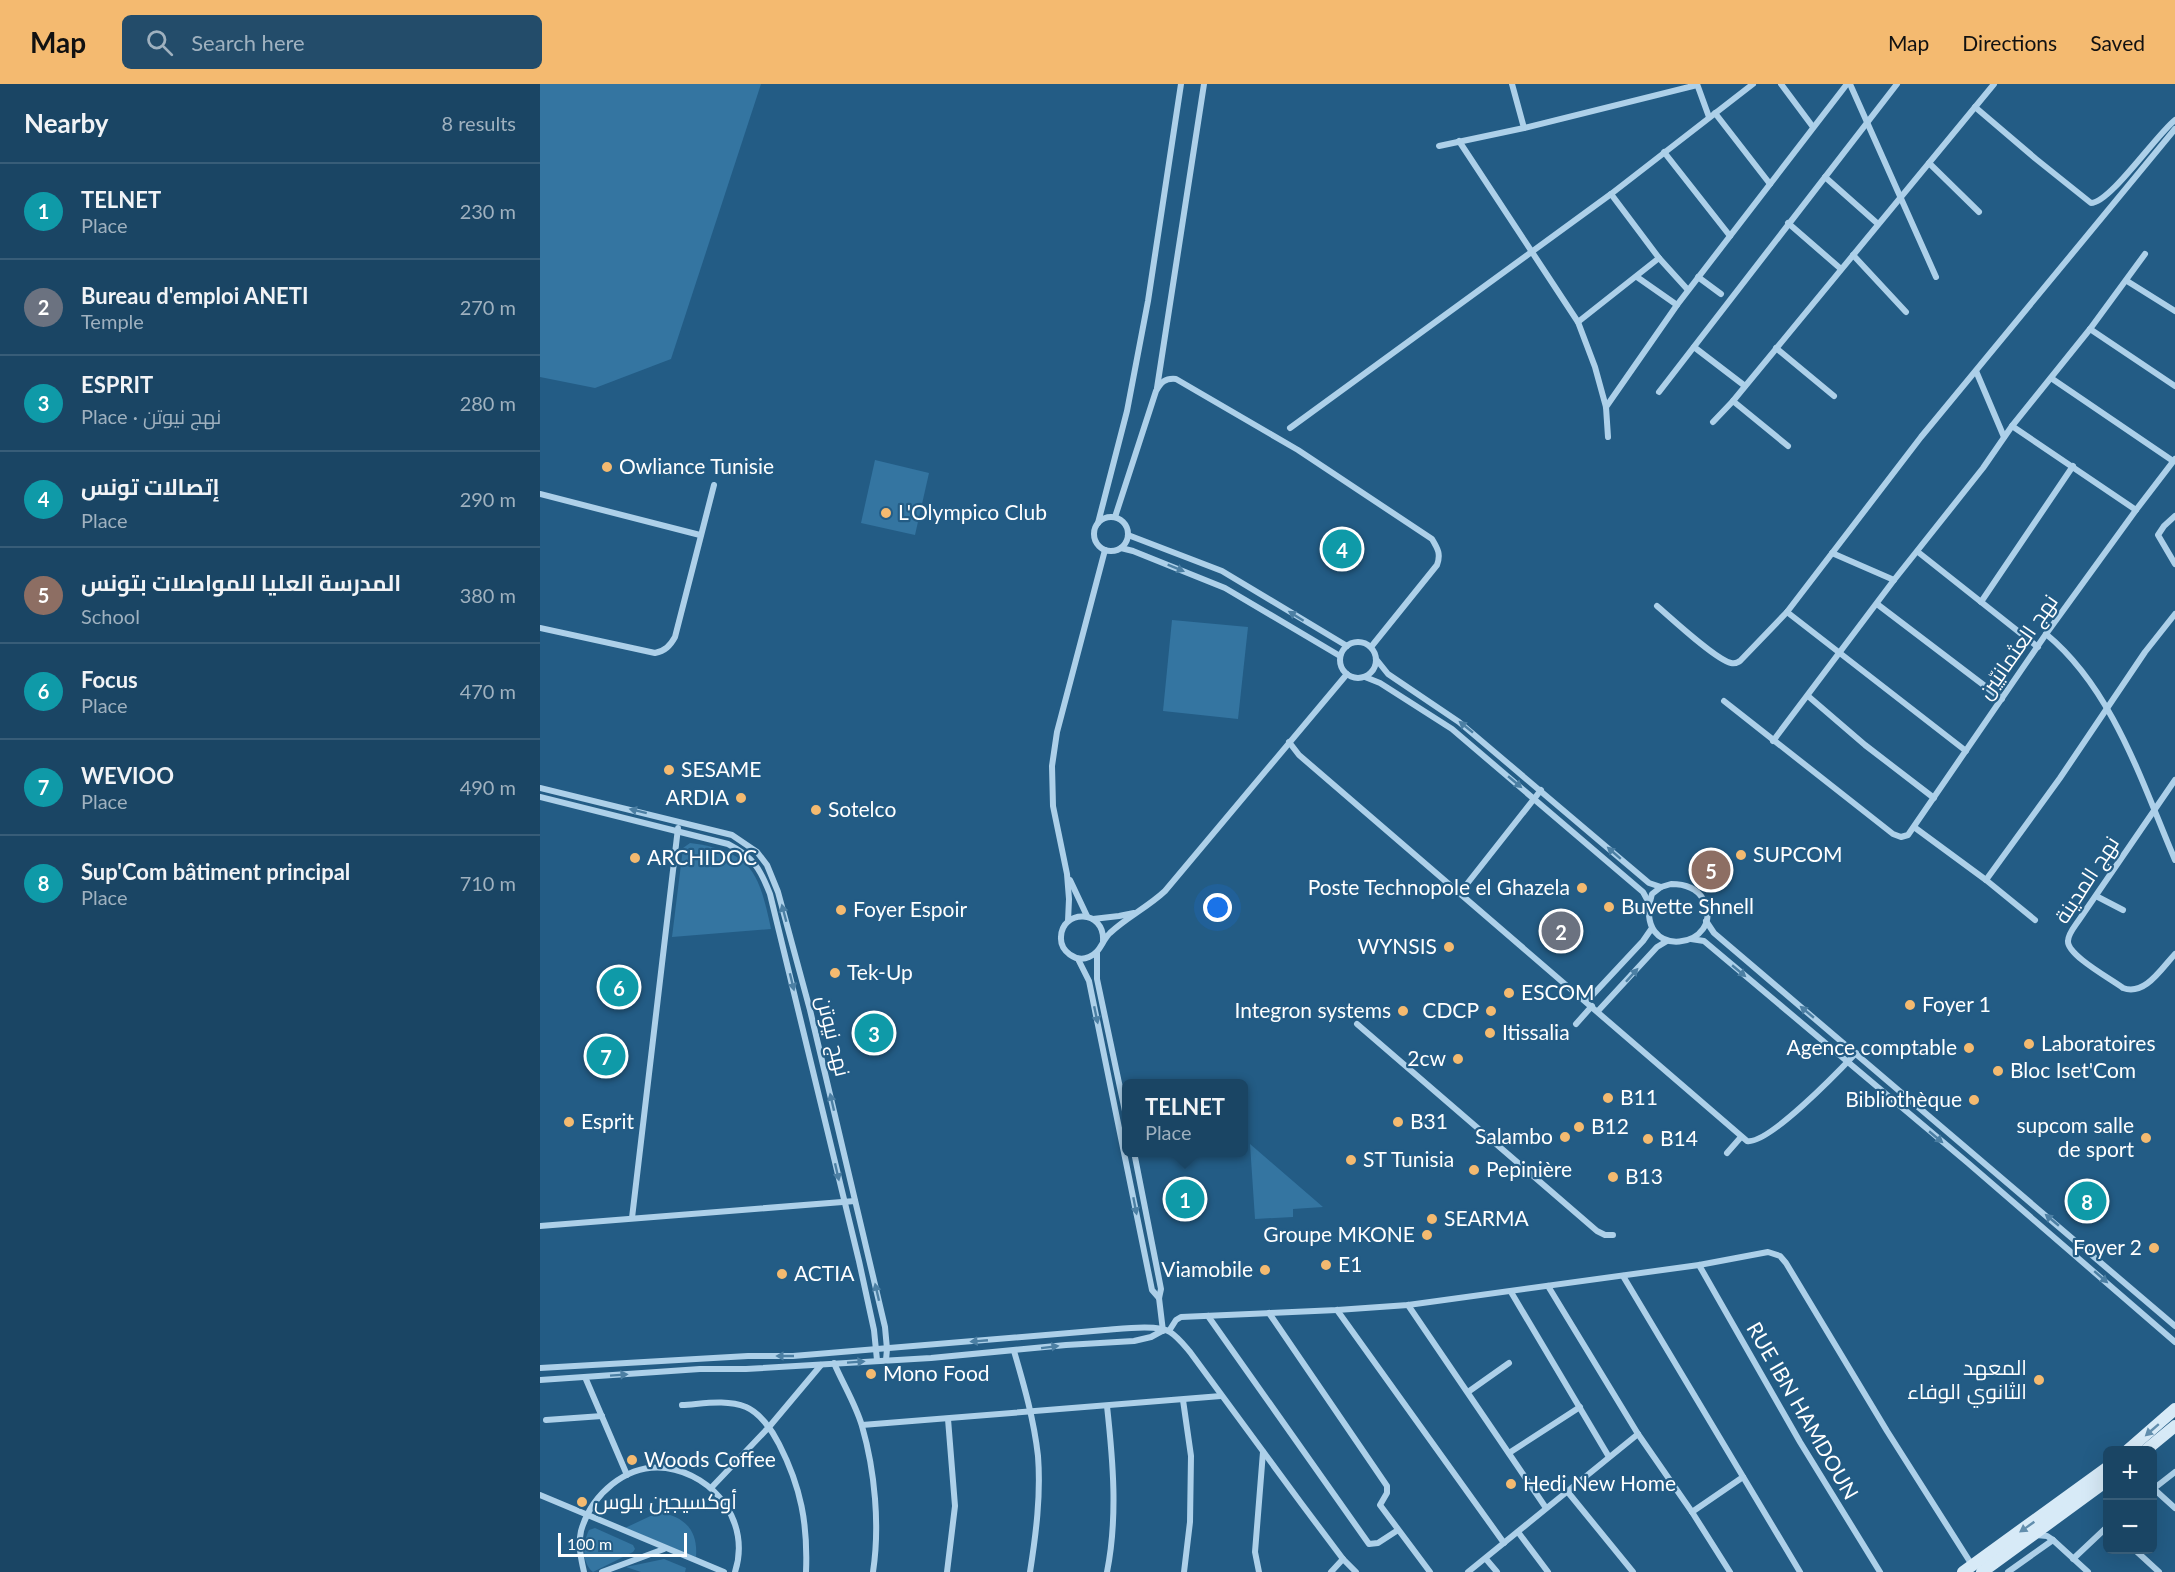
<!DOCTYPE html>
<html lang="en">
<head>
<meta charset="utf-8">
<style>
  body { margin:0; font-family:Lato,Cairo,sans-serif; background:#234c6a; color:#f1f3f6 }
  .controls { position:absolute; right:18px; bottom:18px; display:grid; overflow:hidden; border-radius:9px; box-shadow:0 6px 24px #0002 }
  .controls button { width:54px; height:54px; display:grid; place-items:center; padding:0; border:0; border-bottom:2px solid #385d78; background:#1a4564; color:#f1f3f6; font:30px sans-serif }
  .scale { position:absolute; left:18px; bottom:15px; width:129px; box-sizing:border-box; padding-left:6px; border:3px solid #fff; border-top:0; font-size:16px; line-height:21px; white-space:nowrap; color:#fff; -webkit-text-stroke:4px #235c85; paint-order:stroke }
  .you { position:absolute; left:678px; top:824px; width:21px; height:21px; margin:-15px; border:4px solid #fff; border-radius:50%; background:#1a73e8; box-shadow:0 0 0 9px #1a73e833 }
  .badge { display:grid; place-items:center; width:39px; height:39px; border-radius:50%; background:#f4ba70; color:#fff; font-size:20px; font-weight:700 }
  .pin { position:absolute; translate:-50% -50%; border:3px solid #fff; box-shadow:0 2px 6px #0006 }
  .popup { position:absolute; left:582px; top:995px; width:126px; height:78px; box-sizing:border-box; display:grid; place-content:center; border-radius:9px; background:#1a4564; filter:drop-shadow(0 2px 4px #0005); font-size:20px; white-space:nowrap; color:#9fb1bf }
  .popup b { font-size:22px; color:#f1f3f6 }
  .popup::after { content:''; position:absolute; left:50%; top:100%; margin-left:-12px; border:12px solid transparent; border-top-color:#1a4564 }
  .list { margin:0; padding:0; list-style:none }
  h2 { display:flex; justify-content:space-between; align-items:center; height:78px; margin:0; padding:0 24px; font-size:26px }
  h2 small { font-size:20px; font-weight:400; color:#9fb1bf }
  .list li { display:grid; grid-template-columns:39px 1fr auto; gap:18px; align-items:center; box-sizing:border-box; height:96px; padding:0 24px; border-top:2px solid #385d78 }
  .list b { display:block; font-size:22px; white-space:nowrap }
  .list p { margin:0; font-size:20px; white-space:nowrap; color:#9fb1bf }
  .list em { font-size:20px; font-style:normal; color:#9fb1bf }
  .icon { flex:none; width:33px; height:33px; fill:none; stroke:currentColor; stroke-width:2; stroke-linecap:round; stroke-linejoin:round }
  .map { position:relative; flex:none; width:1635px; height:1488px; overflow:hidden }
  header { display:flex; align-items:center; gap:36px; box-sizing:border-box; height:84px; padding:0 30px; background:#f4ba70; color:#111 }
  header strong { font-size:28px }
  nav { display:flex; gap:33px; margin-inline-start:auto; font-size:21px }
  .search { width:420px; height:54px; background:#234c6a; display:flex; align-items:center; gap:15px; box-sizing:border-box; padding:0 21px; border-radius:9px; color:#9fb1bf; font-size:22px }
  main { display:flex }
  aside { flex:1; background:#1a4564 }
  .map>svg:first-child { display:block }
  .green { fill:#3475a1 }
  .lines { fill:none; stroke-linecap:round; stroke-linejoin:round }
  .street { stroke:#add0e9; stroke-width:6 }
  .secondary { stroke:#d7eaf7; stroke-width:12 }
  .oneway { fill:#4c7fa3 }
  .oneway2 { fill:#628ead }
  .poi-dot { fill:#f4ba70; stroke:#235c85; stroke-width:2 }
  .labels { text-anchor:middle; stroke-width:4.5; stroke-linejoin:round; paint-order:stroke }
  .poi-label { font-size:21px; fill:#fff; stroke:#235c85; text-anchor:start }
  .street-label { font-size:21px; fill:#fff; stroke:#235c85 }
</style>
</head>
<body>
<header>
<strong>Map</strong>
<div class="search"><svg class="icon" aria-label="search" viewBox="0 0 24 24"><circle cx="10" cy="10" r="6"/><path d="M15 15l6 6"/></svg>Search here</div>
<nav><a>Map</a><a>Directions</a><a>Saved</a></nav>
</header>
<main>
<aside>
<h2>Nearby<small>8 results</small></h2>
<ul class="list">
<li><span class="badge" style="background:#0f9aa8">1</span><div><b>TELNET</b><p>Place</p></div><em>230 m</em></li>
<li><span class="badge" style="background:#6b7280">2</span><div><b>Bureau d'emploi ANETI</b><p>Temple</p></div><em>270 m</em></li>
<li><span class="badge" style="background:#0f9aa8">3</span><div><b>ESPRIT</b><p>Place · نهج نيوتن</p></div><em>280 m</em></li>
<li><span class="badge" style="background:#0f9aa8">4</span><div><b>إتصالات تونس</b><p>Place</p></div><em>290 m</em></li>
<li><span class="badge" style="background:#8d6e63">5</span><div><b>المدرسة العليا للمواصلات بتونس</b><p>School</p></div><em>380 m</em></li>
<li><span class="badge" style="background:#0f9aa8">6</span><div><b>Focus</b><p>Place</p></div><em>470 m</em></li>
<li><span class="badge" style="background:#0f9aa8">7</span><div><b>WEVIOO</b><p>Place</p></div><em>490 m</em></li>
<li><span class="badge" style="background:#0f9aa8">8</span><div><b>Sup'Com bâtiment principal</b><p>Place</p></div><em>710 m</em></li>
</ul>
</aside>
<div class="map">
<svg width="1635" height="1488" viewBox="0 0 1635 1488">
  <rect width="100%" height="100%" fill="#235c85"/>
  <g class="green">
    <polygon points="0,0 221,0 131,275 55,304 0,293"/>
    <polygon points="335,376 389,389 375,451 321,439"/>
    <polygon points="632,536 708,543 698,635 623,627"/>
    <path d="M150,759C212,767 219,789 231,845L132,853L143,764Z"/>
    <polygon points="710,1060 783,1123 753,1125 753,1133 715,1135"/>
    <path d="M119,1428C145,1433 158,1446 156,1473L85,1444Z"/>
    <path d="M55,1444L93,1461L95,1465L93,1468L53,1488C41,1479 43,1458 49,1446Z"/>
    <polygon points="124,1475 146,1484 145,1488 101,1488 86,1483"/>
  </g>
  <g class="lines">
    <g class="street">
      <polyline points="972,0 984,44"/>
      <polyline points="1157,0 1169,33"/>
      <polyline points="1241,0 1273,43"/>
      <polyline points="1310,0 1396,193"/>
      <path d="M1435,23L1496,75L1551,119C1570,119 1616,51 1635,36"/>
      <polyline points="1175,29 1230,100"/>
      <polyline points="919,57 1038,238 1055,283 1066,323 1068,353"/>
      <polyline points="899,62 984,44 1157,1"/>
      <polyline points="1124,68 1190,152"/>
      <polyline points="1389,79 1439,128"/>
      <polyline points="1285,93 1338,140"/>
      <polyline points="1071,110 1119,174 1148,206"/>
      <polyline points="1248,139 1301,185"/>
      <polyline points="1313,171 1366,228"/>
      <polyline points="1097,193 1137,221"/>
      <polyline points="1158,193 1181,210"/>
      <polyline points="1587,197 1635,227"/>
      <polyline points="1038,238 1119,174"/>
      <polyline points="1550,245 1635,302"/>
      <polyline points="1154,263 1205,302"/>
      <polyline points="1236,264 1294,312"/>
      <polyline points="1436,287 1464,353"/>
      <polyline points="1511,294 1633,377"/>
      <polyline points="617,304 664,0"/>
      <polyline points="1119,308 1357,0"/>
      <polyline points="1193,317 1248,362"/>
      <polyline points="1066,323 1137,221 1307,0"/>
      <polyline points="1173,338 1193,317 1454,0"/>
      <polyline points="1472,342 1596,426"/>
      <polyline points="750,344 1071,110 1213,0"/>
      <polyline points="0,410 160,451"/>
      <polyline points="1635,432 1624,442 1618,451 1635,480"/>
      <path d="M575,433L616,307C621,298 625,294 636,295L758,366L892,455C898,465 901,470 897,481L831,563"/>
      <circle cx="571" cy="450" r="17"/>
      <polyline points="558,439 587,327 608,217 641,0"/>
      <polyline points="588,451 682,487 807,562"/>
      <polyline points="581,464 593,467 685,504 800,572"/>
      <polyline points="1378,468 1498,563"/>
      <polyline points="1292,469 1354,496"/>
      <polyline points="1441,518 1533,382"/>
      <polyline points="1337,520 1462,615"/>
      <path d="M1117,522C1131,534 1176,576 1191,579C1196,580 1196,579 1200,577L1247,528"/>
      <path d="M0,544L115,569C125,567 130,562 135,553L174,401"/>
      <path d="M1506,550C1573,605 1602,699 1635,776"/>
      <circle cx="818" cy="576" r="18"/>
      <polyline points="836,575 848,590 919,638 1109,799 1121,803"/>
      <polyline points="825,593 840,599 912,645 1103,808 1109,819"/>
      <polyline points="1268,612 1325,661 1394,714"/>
      <polyline points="1184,617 1353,750 1361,753 1368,751 1506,550 1596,426 1635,375"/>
      <polyline points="1233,657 1354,496 1443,384 1472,342 1550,245 1605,170"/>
      <path d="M749,658L759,671L1207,1057C1228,1061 1299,987 1316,969"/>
      <polyline points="1426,667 1247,528 1381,353 1635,45"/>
      <path d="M1635,696L1539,836C1535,842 1528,850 1528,857C1527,871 1571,895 1583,904C1605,912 1621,885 1635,870"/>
      <polyline points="0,704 192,751 217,768 227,781 238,808 270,926 345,1243 347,1265 346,1276"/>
      <path d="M0,713L188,760C213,773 220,784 230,810L319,1177L334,1246L337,1276"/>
      <polyline points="1374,743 1446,796 1495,836"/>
      <polyline points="530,796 547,832"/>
      <polyline points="1446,796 1520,694 1605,568 1635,530"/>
      <path d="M1131,800C1144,800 1156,803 1163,815C1189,864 1091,881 1112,810L1121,803Z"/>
      <polyline points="919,810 1001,706"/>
      <polyline points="1556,812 1583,826"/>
      <polyline points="553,835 579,832 594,829"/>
      <polyline points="528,837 529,815 527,790 513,722 512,682 517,648 565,466"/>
      <polyline points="1166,837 1174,849 1635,1242"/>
      <polyline points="1151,855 1164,857 1428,1079 1635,1258"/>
      <path d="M563,857C565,825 522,825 521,853C520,867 536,879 549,873C561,868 561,858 570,849C587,833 608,823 625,807L807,590"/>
      <polyline points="557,869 557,895 586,1032"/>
      <polyline points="538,875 549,897 612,1206 619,1214"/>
      <polyline points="1047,917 1103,857 1112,844"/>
      <polyline points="1058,927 1117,863 1127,857"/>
      <polyline points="817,940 1057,1147 1065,1151 1073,1151"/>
      <polyline points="1036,940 1052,922"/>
      <polyline points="594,1068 621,1205 619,1214 623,1247"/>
      <polyline points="1187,1069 1201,1053"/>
      <polyline points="92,1134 138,744"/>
      <polyline points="0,1142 315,1117"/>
      <polyline points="1159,1181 1260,1358 1340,1488"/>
      <polyline points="1083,1192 1260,1488"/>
      <polyline points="1008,1202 1098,1350 1152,1428 1190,1488"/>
      <polyline points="971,1208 1069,1373"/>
      <polyline points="868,1221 1006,1424"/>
      <polyline points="797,1226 964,1459"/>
      <polyline points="729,1229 847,1402 847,1409 840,1421 890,1488"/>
      <polyline points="668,1232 829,1460 838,1459 858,1446"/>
      <polyline points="629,1247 636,1236 641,1233 797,1226 868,1221 1159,1181 1228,1168 1240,1172 1246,1179 1347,1347 1432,1481"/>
      <path d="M474,1267C484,1301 494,1336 498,1372C501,1411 496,1450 490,1488"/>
      <path d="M294,1279C303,1300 316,1321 322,1342C335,1387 340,1442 333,1488"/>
      <path d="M0,1284L208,1272H253L565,1246C580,1245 618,1240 630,1248C638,1253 644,1261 650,1268L761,1419L803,1475L816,1488"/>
      <polyline points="45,1293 87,1391"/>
      <polyline points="0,1296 160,1285 206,1285 391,1274 526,1261 594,1257 611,1253 622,1247"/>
      <polyline points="928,1308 969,1279"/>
      <polyline points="643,1316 651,1372 650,1438 644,1488"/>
      <path d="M142,1321C162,1320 186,1315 206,1323C220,1329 232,1346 239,1360C261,1403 268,1440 266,1488"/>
      <polyline points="6,1336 62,1332"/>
      <polyline points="322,1341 681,1312"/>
      <polyline points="969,1369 1040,1323"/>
      <polyline points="171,1404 229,1343 281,1281"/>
      <polyline points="1614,1405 1635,1424"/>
      <polyline points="1612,1406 1635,1388"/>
      <polyline points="1027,1407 1093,1488"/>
      <polyline points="0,1411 184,1488"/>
      <polyline points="1152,1428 1203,1393"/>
      <polyline points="978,1448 1008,1488"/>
      <polyline points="1496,1451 1507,1452 1513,1456 1548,1488"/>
      <polyline points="1595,1466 1619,1488"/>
      <polyline points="946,1475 957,1488"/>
      <polyline points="1533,1475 1568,1442"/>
      <path d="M44,1488C41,1475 38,1461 41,1447C51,1411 86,1379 126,1384C175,1391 211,1439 195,1488"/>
      <polyline points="62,1488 124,1465"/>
      <polyline points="407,1488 415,1422 408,1335"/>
      <path d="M567,1488C578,1433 573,1377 567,1322"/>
      <polyline points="719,1488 715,1468 723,1368"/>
      <polyline points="791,1488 803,1475"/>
      <polyline points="928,1488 1098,1350"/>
      <polyline points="1468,1488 1513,1456"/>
    </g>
    <g class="secondary">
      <polyline points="1588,1366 1635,1325"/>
      <polyline points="1606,1366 1635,1342"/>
      <polyline points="1423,1488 1568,1383"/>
      <polyline points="1442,1488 1568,1396"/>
    </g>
  </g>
  <defs><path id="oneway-solid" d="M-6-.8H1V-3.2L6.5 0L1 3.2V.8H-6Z" transform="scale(1.5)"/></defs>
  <g class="oneway">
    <use href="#oneway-solid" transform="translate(636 484) rotate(22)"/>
    <use href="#oneway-solid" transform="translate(756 532) rotate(-148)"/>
    <use href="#oneway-solid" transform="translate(926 643) rotate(-141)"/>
    <use href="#oneway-solid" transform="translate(975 698) rotate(40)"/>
    <use href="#oneway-solid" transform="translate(98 727) rotate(-166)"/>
    <use href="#oneway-solid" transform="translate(1074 769) rotate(-139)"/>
    <use href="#oneway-solid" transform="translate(244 829) rotate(-105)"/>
    <use href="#oneway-solid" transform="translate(1199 887) rotate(40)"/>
    <use href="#oneway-solid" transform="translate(1092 891) rotate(-48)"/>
    <use href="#oneway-solid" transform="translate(252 898) rotate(76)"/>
    <use href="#oneway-solid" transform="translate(1267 928) rotate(-140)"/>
    <use href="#oneway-solid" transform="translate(556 931) rotate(78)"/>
    <use href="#oneway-solid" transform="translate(292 1018) rotate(-103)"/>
    <use href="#oneway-solid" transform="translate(1396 1053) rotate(40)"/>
    <use href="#oneway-solid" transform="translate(297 1088) rotate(77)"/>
    <use href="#oneway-solid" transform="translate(595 1122) rotate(79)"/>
    <use href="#oneway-solid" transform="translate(1512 1136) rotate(-140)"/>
    <use href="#oneway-solid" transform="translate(1561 1193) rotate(41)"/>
    <use href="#oneway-solid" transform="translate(337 1208) rotate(-103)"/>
    <use href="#oneway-solid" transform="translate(439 1257) rotate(175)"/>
    <use href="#oneway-solid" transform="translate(510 1263) rotate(-7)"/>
    <use href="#oneway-solid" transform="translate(245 1272) rotate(-180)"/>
    <use href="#oneway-solid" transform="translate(316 1278) rotate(-4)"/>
    <use href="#oneway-solid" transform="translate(79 1291) rotate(-4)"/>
  </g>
  <g class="oneway2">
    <use href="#oneway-solid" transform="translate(1612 1346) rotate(139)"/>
    <use href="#oneway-solid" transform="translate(1487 1443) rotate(145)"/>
  </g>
  <g class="poi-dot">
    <circle cx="67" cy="383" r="6"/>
    <circle cx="346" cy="429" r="6"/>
    <circle cx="129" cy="686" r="6"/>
    <circle cx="201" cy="714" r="6"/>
    <circle cx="276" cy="726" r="6"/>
    <circle cx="1201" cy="771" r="6"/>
    <circle cx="95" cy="774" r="6"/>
    <circle cx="1042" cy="804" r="6"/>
    <circle cx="1069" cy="823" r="6"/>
    <circle cx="301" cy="826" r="6"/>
    <circle cx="909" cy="863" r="6"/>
    <circle cx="295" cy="889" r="6"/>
    <circle cx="969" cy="909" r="6"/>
    <circle cx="1370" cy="921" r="6"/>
    <circle cx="863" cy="927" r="6"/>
    <circle cx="951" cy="927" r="6"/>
    <circle cx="950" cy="949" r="6"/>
    <circle cx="1489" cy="960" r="6"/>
    <circle cx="1429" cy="964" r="6"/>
    <circle cx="918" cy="975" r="6"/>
    <circle cx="1458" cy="987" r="6"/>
    <circle cx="1068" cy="1014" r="6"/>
    <circle cx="1434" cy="1016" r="6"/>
    <circle cx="29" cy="1038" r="6"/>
    <circle cx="858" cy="1038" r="6"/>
    <circle cx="1039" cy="1043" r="6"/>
    <circle cx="1025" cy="1053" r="6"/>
    <circle cx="1606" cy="1054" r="6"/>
    <circle cx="1108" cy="1055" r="6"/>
    <circle cx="811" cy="1076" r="6"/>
    <circle cx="934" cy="1086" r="6"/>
    <circle cx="1073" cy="1093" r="6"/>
    <circle cx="892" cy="1135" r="6"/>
    <circle cx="887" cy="1151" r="6"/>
    <circle cx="1614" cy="1164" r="6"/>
    <circle cx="786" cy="1181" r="6"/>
    <circle cx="725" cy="1186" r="6"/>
    <circle cx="242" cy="1190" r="6"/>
    <circle cx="331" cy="1290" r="6"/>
    <circle cx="1499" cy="1296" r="6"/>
    <circle cx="92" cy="1376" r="6"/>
    <circle cx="971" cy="1400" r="6"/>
    <circle cx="42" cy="1418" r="6"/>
  </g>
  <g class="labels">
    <g class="poi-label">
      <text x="79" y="390">Owliance Tunisie</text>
      <text x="358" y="436">L'Olympico Club</text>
      <text x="141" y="693">SESAME</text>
      <text x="189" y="721" text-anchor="end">ARDIA</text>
      <text x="288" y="733">Sotelco</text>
      <text x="1213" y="778">SUPCOM</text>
      <text x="107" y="781">ARCHIDOC</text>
      <text x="1030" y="811" text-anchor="end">Poste Technopole el Ghazela</text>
      <text x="1081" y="830">Buvette Shnell</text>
      <text x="313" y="833">Foyer Espoir</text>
      <text x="897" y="870" text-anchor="end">WYNSIS</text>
      <text x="307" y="896">Tek-Up</text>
      <text x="981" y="916">ESCOM</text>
      <text x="1382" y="928">Foyer 1</text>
      <text x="851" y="934" text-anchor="end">Integron systems</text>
      <text x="939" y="934" text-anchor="end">CDCP</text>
      <text x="962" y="956">Itissalia</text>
      <text x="1501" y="967">Laboratoires</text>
      <text x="1417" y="971" text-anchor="end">Agence comptable</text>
      <text x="906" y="982" text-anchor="end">2cw</text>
      <text x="1470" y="994">Bloc Iset'Com</text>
      <text x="1080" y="1021">B11</text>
      <text x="1422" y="1023" text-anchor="end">Bibliothèque</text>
      <text x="41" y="1045">Esprit</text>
      <text x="870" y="1045">B31</text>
      <text x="1594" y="1049" text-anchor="end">supcom salle<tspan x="1594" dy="24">de sport</tspan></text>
      <text x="1051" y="1050">B12</text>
      <text x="1013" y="1060" text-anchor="end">Salambo</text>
      <text x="1120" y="1062">B14</text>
      <text x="823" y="1083">ST Tunisia</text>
      <text x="946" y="1093">Pepinière</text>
      <text x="1085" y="1100">B13</text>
      <text x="904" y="1142">SEARMA</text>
      <text x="875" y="1158" text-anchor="end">Groupe MKONE</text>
      <text x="1602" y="1171" text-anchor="end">Foyer 2</text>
      <text x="798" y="1188">E1</text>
      <text x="713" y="1193" text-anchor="end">Viamobile</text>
      <text x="254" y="1197">ACTIA</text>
      <text x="1487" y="1291" text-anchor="end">المعهد<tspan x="1487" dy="24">الثانوي الوفاء</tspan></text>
      <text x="343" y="1297">Mono Food</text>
      <text x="104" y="1383">Woods Coffee</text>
      <text x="983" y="1407">Hedi New Home</text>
      <text x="54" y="1425">أوكسيجين بلوس</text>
    </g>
    <g class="street-label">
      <text transform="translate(1478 563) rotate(-55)" y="7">نهج العثمانيّين</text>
      <text transform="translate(1547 796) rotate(-57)" y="7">نهج المدينة</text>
      <text transform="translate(293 952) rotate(76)" y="7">نهج نيوتن</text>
      <text transform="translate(1262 1327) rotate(60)" y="7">RUE IBN HAMDOUN</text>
    </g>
  </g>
</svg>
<div class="controls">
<button>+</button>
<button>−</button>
</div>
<div class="scale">100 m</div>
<div class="you"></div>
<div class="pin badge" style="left:645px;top:1115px;background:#0f9aa8">1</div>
<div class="popup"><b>TELNET</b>Place</div>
<div class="pin badge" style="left:1021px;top:847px;background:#6b7280">2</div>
<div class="pin badge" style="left:334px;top:949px;background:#0f9aa8">3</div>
<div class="pin badge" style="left:802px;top:465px;background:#0f9aa8">4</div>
<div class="pin badge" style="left:1171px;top:786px;background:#8d6e63">5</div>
<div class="pin badge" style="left:79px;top:903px;background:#0f9aa8">6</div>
<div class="pin badge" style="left:66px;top:972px;background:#0f9aa8">7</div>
<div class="pin badge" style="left:1547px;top:1117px;background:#0f9aa8">8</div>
</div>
</main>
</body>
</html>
